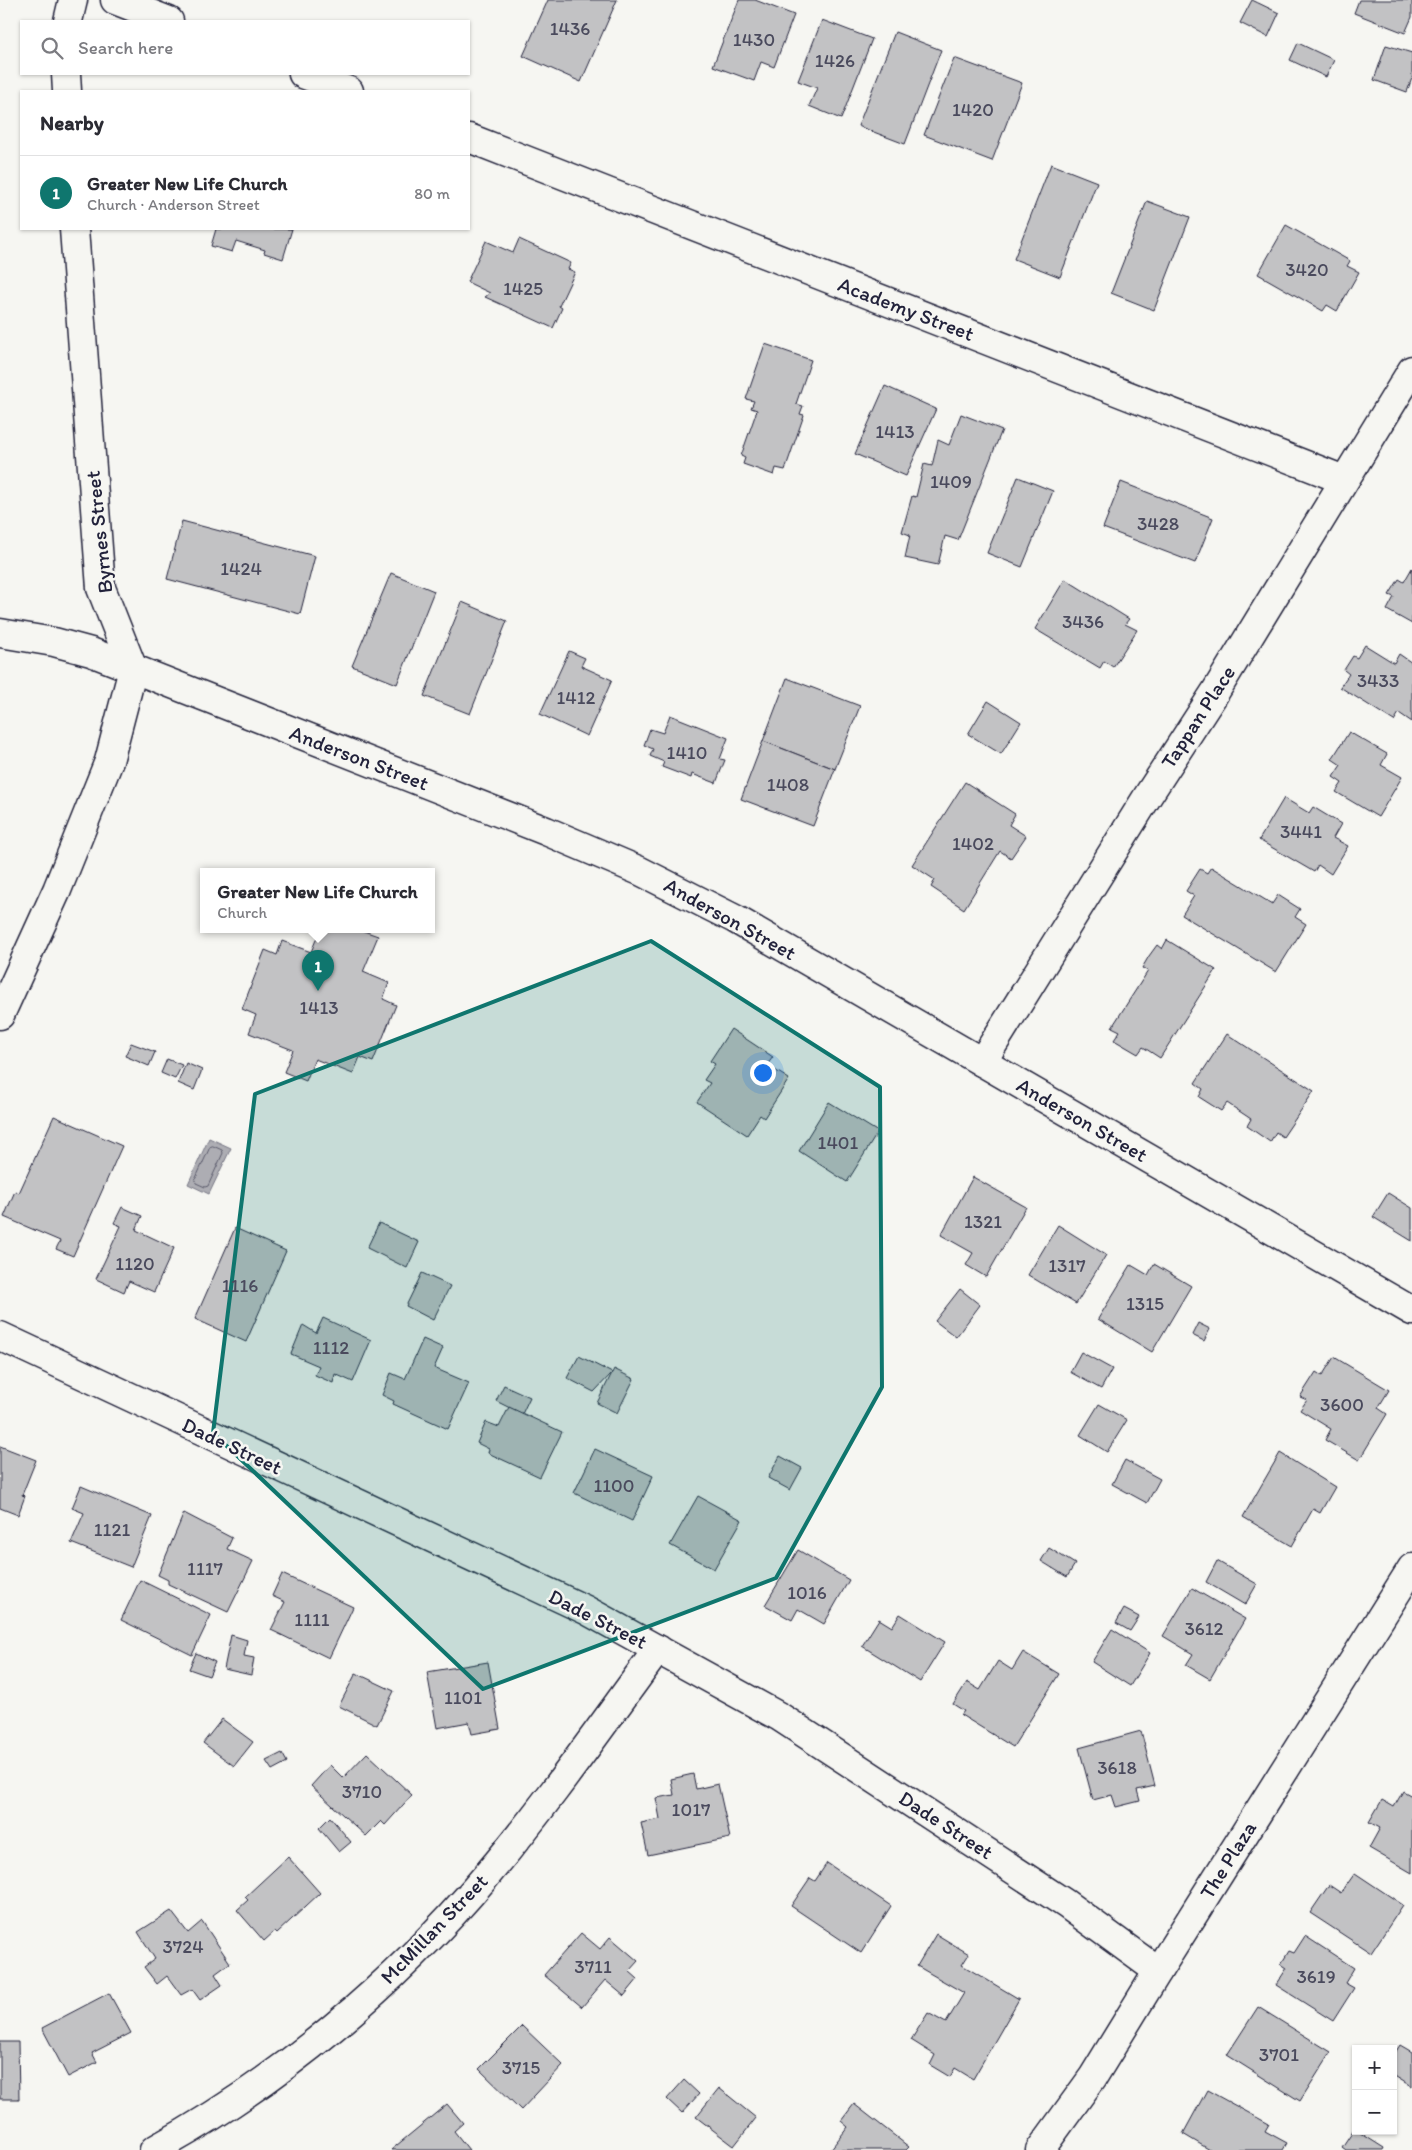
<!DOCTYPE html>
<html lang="en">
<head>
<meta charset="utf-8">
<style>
  body { margin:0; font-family:Itim,sans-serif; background:#f2f2f3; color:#2b2b33 }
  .controls { position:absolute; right:15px; bottom:15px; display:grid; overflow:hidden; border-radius:0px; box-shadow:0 1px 4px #0004 }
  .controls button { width:45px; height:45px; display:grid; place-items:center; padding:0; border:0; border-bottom:1px solid #e1e1e2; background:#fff; color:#2b2b33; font:25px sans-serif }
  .you { position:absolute; left:762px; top:1072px; width:18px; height:18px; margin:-12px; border:4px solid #fff; border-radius:50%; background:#1a73e8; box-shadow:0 0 0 8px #1a73e833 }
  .badge { display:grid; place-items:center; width:32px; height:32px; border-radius:50%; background:#0f766e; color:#fff; font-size:16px; font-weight:700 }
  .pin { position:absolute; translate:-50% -41px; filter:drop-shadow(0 1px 2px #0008) }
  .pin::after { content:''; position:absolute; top:26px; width:18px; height:15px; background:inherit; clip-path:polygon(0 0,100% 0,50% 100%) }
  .popup { position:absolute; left:200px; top:868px; width:235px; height:65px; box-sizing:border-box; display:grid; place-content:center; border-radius:0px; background:#fff; filter:drop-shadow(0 1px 4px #0005); font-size:16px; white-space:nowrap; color:#7c7c81 }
  .popup b { font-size:19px; color:#2b2b33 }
  .popup::after { content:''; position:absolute; left:50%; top:100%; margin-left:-10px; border:10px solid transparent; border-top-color:#fff }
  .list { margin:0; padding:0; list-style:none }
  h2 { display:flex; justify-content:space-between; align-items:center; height:65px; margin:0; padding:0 20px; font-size:21px }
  h2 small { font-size:16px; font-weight:400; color:#7c7c81 }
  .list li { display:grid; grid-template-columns:32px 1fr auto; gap:15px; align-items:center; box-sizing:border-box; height:75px; padding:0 20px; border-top:1px solid #e1e1e2 }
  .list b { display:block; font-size:19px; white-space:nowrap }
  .list p { margin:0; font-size:16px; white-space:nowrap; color:#7c7c81 }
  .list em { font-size:16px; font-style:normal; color:#7c7c81 }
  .icon { flex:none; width:28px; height:28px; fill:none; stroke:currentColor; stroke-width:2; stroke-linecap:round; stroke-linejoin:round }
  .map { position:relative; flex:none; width:1412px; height:2150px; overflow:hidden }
  .search { position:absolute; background:#fff; box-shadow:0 1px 4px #0004; left:20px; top:20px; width:450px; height:55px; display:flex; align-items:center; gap:12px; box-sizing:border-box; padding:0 18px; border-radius:0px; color:#7c7c81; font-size:19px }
  .panel { position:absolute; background:#fff; box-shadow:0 1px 4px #0004; left:20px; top:90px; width:450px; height:140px; border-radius:0px }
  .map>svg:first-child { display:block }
  .water { fill:#adadb3; stroke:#757583 }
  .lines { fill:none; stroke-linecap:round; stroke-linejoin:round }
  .shore { stroke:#5a5a6b; stroke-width:1 }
  .building { fill:#c2c2c4; stroke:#22223b }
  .street-casing { stroke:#22223b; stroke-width:31 }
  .secondary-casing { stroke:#22223b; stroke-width:31 }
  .street { stroke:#f6f6f2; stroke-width:28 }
  .secondary { stroke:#f6f6f2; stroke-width:28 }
  .marked { fill:#0f766e; fill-opacity:0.2; stroke:#0f766e; stroke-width:4; stroke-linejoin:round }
  .labels { text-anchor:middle; stroke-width:5; stroke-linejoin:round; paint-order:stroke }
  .number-label { font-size:19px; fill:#4a4a5d }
  .street-label { font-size:21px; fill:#22223b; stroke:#f6f6f2 }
</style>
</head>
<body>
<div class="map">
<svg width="1412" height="2150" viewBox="0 0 1412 2150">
  <rect width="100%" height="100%" fill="#f6f6f2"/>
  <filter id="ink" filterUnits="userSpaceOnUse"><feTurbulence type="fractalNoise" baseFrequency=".02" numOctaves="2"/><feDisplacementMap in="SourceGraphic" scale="10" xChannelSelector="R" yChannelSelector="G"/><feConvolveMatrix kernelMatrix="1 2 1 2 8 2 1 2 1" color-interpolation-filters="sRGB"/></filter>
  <g filter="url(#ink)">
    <polygon class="water" points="209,1138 231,1148 209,1194 188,1184"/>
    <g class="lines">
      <polygon class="shore" points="213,1146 222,1150 223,1153 208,1186 205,1187 196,1183 195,1180 210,1147"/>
    </g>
    <g class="building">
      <polygon points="548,0 617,0 581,82 523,56"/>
      <polygon points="739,0 755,0 794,15 774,67 761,62 754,81 713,66"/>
      <polygon points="1252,0 1279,13 1268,37 1240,23"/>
      <polygon points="1359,0 1412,0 1412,17 1405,33 1354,13"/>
      <polygon points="822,20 872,39 841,119 809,106 817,88 798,81"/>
      <polygon points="895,32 941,50 905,144 858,126"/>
      <polygon points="1298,43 1334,60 1326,77 1290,60"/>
      <polygon points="1386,45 1412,53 1412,78 1407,92 1374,80"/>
      <polygon points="954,58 1022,83 992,161 924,135"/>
      <polygon points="1051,164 1097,182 1060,277 1014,259"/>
      <polygon points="1147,201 1190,217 1154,310 1111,293"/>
      <polygon points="1286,225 1350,261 1347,266 1359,272 1337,311 1327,305 1323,311 1258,274"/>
      <polygon points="216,229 292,229 283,259 264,253 265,250 236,241 232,252 211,246"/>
      <polygon points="519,239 571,263 568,269 575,272 559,306 562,308 553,328 485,297 490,293 467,282 486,241 513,253"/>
      <polygon points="765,344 811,360 796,404 803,406 800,414 804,415 785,470 776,468 774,475 743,464 745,458 741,456 757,410 751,408 754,401 746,399"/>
      <polygon points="885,386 936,409 906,476 855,454"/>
      <polygon points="961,414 1002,430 958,540 945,536 938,565 905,558 910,535 902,532 912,496 916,497 924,464 932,466 938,440 949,445"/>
      <polygon points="1018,477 1053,491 1022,567 987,553"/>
      <polygon points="1121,482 1213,518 1195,563 1103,528"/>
      <polygon points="182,521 315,556 300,614 167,579"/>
      <polygon points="1412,568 1412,624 1387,610 1394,597 1389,595 1399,579 1404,582"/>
      <polygon points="391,573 434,591 397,684 352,666"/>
      <polygon points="1065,579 1129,619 1125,624 1137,630 1113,667 1104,661 1100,668 1035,629"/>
      <polygon points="462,602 507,621 470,714 424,696"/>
      <polygon points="1365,645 1394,663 1399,654 1412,663 1412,722 1399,713 1394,721 1340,687 1349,674 1344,670 1353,656 1357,658"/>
      <polygon points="569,651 585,658 581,666 612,680 587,736 540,714"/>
      <polygon points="787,678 860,706 835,769 763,741"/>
      <polygon points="988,701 1021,722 1001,754 968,734"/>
      <polygon points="670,715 728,738 720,759 725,760 716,783 692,774 691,778 662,767 664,762 650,756 653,749 644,745 650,729 663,733"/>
      <polygon points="1349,732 1387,754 1381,765 1402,777 1378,817 1336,792 1342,783 1333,777 1341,765 1332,759"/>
      <polygon points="763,741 835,769 813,826 741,799"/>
      <polygon points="965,782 1015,814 1009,825 1026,836 1011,858 1000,851 964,909 931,887 935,880 912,865"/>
      <polygon points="1284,798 1309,813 1313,807 1341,824 1333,838 1348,846 1331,874 1318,865 1314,872 1259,840"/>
      <polygon points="1211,867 1272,904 1278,895 1300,909 1295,917 1306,924 1276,972 1182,915 1194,896 1186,891 1200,869 1207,873"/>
      <polygon points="320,930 361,930 378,936 363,972 389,983 383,999 396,1005 373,1062 360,1057 353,1074 315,1059 306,1081 284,1072 293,1050 249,1033 256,1015 242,1009 265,950 277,955 282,941 311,952"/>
      <polygon points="1167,940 1216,970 1160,1058 1143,1047 1138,1054 1114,1040 1120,1031 1112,1027 1148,971 1142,968 1149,956 1157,945 1162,949"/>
      <polygon points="731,1029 773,1057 767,1065 789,1079 764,1118 760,1115 747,1135 697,1102 710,1083 704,1080 715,1064 710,1061"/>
      <polygon points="1227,1034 1314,1091 1283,1137 1276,1132 1270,1142 1247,1126 1251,1119 1227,1103 1221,1111 1199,1097 1203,1089 1195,1083"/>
      <polygon points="131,1043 155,1052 149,1066 125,1056"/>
      <polygon points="167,1059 182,1065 175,1079 161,1073"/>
      <polygon points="186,1063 202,1070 194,1090 178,1083"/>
      <polygon points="829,1102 878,1132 847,1182 799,1151"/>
      <polygon points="54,1116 122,1146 73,1256 56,1249 60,1241 4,1217 15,1191 19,1193"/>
      <polygon points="973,1177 1026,1207 986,1277 966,1265 973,1253 941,1235"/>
      <polygon points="1388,1193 1412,1208 1412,1241 1373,1217"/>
      <polygon points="122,1207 142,1216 136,1230 174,1248 154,1292 129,1281 124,1292 96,1279 121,1226 114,1223"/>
      <polygon points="379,1223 419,1242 407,1268 367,1248"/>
      <polygon points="1058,1225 1106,1255 1076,1304 1028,1275"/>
      <polygon points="235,1228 286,1251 246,1342 195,1319"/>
      <polygon points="1154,1264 1191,1286 1152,1352 1098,1319 1131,1265 1148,1275"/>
      <polygon points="422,1273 450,1286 433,1320 406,1306"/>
      <polygon points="960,1289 980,1305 956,1337 935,1321"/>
      <polygon points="323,1318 371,1340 353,1382 335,1374 333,1383 315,1375 319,1366 291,1354 303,1325 316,1333"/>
      <polygon points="1198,1323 1210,1329 1204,1341 1192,1335"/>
      <polygon points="423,1339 443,1348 434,1368 469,1383 448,1429 393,1404 394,1401 382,1395 391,1373 405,1379"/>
      <polygon points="1081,1352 1112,1369 1101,1389 1070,1372"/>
      <polygon points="579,1356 612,1373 594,1392 567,1378"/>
      <polygon points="1334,1357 1389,1390 1378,1408 1387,1414 1359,1460 1325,1440 1331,1429 1300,1410 1307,1400 1300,1397 1316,1372 1322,1376"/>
      <polygon points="614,1369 634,1379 617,1413 597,1403"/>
      <polygon points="504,1385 530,1397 522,1414 496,1401"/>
      <polygon points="1099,1404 1127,1420 1107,1452 1080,1435"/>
      <polygon points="509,1407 562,1432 540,1477 488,1453 489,1449 477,1443 486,1422 499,1427"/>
      <polygon points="0,1446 36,1460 22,1495 25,1496 18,1515 0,1508"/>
      <polygon points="595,1449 653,1476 632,1521 574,1493"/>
      <polygon points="1280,1453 1335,1487 1320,1513 1313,1509 1292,1546 1243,1517"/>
      <polygon points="780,1456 802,1468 790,1490 768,1478"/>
      <polygon points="1125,1460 1160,1479 1147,1503 1112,1484"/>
      <polygon points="81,1486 152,1516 131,1567 71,1543 84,1513 72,1508"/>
      <polygon points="698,1496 742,1520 714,1569 670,1545"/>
      <polygon points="184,1513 232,1538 227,1549 253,1561 228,1612 168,1584 168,1580 158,1575"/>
      <polygon points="1049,1548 1075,1564 1067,1577 1041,1561"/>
      <polygon points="798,1550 849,1580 824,1624 798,1609 792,1620 765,1605"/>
      <polygon points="1217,1561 1257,1584 1245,1605 1206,1582"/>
      <polygon points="282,1574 353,1607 329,1658 271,1630 285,1602 272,1596"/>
      <polygon points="140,1580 211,1615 192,1655 121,1620"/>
      <polygon points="1192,1588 1245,1619 1210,1679 1186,1665 1193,1654 1163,1636"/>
      <polygon points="1124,1609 1139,1617 1130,1631 1116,1623"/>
      <polygon points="900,1614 945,1642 920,1682 862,1646 879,1619 892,1627"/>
      <polygon points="1112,1629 1150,1653 1130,1686 1092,1662"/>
      <polygon points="231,1635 247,1640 244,1656 254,1658 251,1675 224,1669"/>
      <polygon points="1023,1652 1059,1674 1013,1747 961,1715 964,1711 953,1704 967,1682 980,1690 998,1661 1012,1670"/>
      <polygon points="196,1653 215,1662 209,1676 189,1669"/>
      <polygon points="488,1662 500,1729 472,1734 469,1722 437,1728 427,1672"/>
      <polygon points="356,1673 394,1691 377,1725 339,1706"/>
      <polygon points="222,1719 253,1742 234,1766 203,1743"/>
      <polygon points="1141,1731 1155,1786 1137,1790 1140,1801 1116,1807 1112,1795 1093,1800 1079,1748"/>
      <polygon points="282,1753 287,1762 272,1770 266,1761"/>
      <polygon points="367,1753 412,1795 385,1825 381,1821 366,1836 311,1786 330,1765 343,1778"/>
      <polygon points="693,1774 696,1789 718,1784 730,1838 648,1855 641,1823 660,1819 656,1798 674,1795 671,1779"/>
      <polygon points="1403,1791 1412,1796 1412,1873 1369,1848 1380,1828 1369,1822 1382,1800 1394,1807"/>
      <polygon points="330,1817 351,1842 339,1852 319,1828"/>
      <polygon points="288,1857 320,1893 277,1933 275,1931 264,1941 237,1910 248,1900 245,1897"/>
      <polygon points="827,1863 891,1906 861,1953 791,1906 810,1878 815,1881"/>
      <polygon points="1355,1873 1403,1905 1371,1953 1310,1913 1329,1885 1341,1893"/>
      <polygon points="171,1911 188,1933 202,1921 230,1963 215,1974 222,1985 200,2000 192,1989 181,1995 167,1976 157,1984 144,1967 155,1959 138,1932"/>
      <polygon points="581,1933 600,1949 610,1937 638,1961 629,1971 638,1979 624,1996 605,1980 582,2007 544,1975"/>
      <polygon points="936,1934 969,1954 962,1965 1019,1999 973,2079 955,2068 950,2077 930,2065 935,2055 911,2040 928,2013 946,2023 964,1993 917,1966"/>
      <polygon points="1305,1936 1354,1968 1345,1983 1354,1988 1333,2021 1276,1985 1287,1968 1281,1964 1289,1951 1294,1953"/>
      <polygon points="109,1993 131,2033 92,2053 97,2062 68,2077 42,2028"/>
      <polygon points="1258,2007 1331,2052 1300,2101 1227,2055"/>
      <polygon points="522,2026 563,2065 521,2110 479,2069"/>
      <polygon points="0,2042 18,2042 19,2099 0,2099"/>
      <polygon points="1400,2045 1412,2052 1412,2087 1393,2075 1393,2056"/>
      <polygon points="684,2080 699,2094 682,2113 667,2099"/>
      <polygon points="719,2088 756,2118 734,2146 696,2117"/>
      <polygon points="1207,2090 1269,2124 1265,2131 1287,2143 1283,2150 1210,2150 1183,2134"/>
      <polygon points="447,2104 463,2123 454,2131 469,2150 391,2150"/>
      <polygon points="854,2104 909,2147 906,2150 830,2150 848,2127 841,2121"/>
      <polygon points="1354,2129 1384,2148 1383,2150 1346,2150 1342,2147"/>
    </g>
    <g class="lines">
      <defs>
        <g id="street">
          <polyline points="115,0 169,21"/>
          <polyline points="68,21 73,0"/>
          <polyline points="66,74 67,91"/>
          <polyline points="303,74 349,91"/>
          <polyline points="469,138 1344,480"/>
          <polyline points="0,633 54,642 91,652 546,831 640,871 735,919 1412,1311"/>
          <polyline points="0,1015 57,890 109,761 133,669 101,588 74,229"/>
          <polyline points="982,1062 1149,794 1214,694 1412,370"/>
          <polyline points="0,1336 586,1610 780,1717 1066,1904 1158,1971"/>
          <path d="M154,2150C280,2081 395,1984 487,1875C548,1803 602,1725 658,1649"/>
        </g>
        <polyline id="secondary" points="1040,2150 1093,2077 1158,1971 1412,1568"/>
      </defs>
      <use href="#street" class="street-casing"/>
      <use href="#secondary" class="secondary-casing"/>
      <use href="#street" class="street"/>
      <use href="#secondary" class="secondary"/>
    </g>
  </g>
  <path class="marked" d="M651,941L880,1087L882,1387L776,1578L483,1689L213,1433L255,1094Z"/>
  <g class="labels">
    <g class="number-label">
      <text x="570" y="35">1436</text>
      <text x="754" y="46">1430</text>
      <text x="835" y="67">1426</text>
      <text x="973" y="116">1420</text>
      <text x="1307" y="276">3420</text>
      <text x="523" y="295">1425</text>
      <text x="895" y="438">1413</text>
      <text x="951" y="488">1409</text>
      <text x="1158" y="530">3428</text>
      <text x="241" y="575">1424</text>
      <text x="1083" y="628">3436</text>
      <text x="1378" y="687">3433</text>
      <text x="576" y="704">1412</text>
      <text x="687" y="759">1410</text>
      <text x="788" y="791">1408</text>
      <text x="1301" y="838">3441</text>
      <text x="973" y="850">1402</text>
      <text x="319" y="1014">1413</text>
      <text x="838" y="1149">1401</text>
      <text x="983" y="1228">1321</text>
      <text x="135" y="1270">1120</text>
      <text x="1067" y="1272">1317</text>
      <text x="240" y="1292">1116</text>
      <text x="1145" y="1310">1315</text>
      <text x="331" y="1354">1112</text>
      <text x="1342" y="1411">3600</text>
      <text x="614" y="1492">1100</text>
      <text x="112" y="1536">1121</text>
      <text x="205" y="1575">1117</text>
      <text x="807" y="1599">1016</text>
      <text x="312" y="1626">1111</text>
      <text x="1204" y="1635">3612</text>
      <text x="463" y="1704">1101</text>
      <text x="1117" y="1774">3618</text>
      <text x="362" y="1798">3710</text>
      <text x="691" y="1816">1017</text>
      <text x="183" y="1953">3724</text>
      <text x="593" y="1973">3711</text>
      <text x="1316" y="1983">3619</text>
      <text x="1279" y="2061">3701</text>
      <text x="521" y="2074">3715</text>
    </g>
    <g class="street-label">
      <text transform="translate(906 309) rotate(21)" y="7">Academy Street</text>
      <text transform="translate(99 532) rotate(-96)" y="7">Byrnes Street</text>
      <text transform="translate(1198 717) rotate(-57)" y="7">Tappan Place</text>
      <text transform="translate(359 758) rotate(21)" y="7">Anderson Street</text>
      <text transform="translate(730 919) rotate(29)" y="7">Anderson Street</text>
      <text transform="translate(1082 1120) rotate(30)" y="7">Anderson Street</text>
      <text transform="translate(232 1446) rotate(25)" y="7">Dade Street</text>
      <text transform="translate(598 1619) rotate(27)" y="7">Dade Street</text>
      <text transform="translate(946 1825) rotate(33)" y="7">Dade Street</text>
      <text transform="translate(1228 1860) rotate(-58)" y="7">The Plaza</text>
      <text transform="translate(434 1929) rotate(-46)" y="7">McMillan Street</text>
    </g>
  </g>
</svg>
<div class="controls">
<button>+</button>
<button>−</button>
</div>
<div class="you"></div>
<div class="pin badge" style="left:318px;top:991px">1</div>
<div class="popup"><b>Greater New Life Church</b>Church</div>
<div class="search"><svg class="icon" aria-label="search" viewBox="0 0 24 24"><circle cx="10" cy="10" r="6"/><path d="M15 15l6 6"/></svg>Search here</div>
<section class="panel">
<h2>Nearby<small></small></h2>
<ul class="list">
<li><span class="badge">1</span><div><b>Greater New Life Church</b><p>Church · Anderson Street</p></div><em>80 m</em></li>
</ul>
</section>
</div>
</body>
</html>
